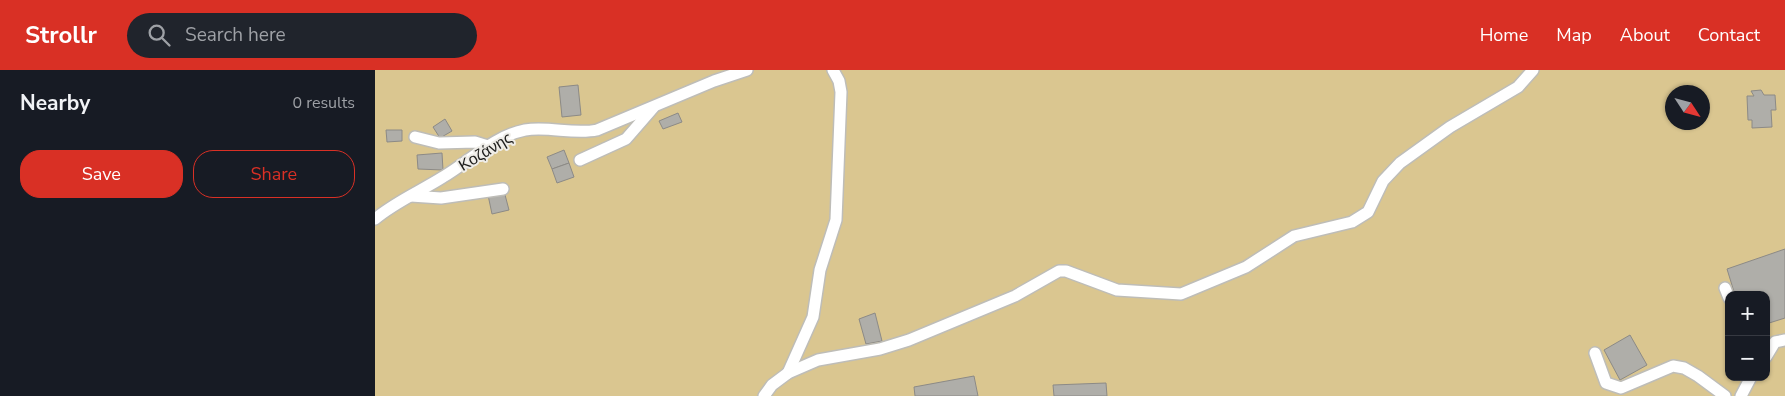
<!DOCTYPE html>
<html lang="en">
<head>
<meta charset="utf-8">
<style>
  body { margin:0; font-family:"Nunito Sans",sans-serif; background:#20242c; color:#f1f3f6 }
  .controls { position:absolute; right:15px; bottom:15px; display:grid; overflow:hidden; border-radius:10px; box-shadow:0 1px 4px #0004 }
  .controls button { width:45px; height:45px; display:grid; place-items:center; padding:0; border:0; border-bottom:1px solid #363941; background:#171b24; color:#f1f3f6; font:25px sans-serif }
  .compass { position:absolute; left:1290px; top:15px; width:45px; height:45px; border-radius:50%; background:#171b24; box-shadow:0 1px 4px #0004; rotate:126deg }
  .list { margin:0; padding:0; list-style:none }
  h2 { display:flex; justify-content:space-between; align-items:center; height:65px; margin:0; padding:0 20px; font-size:21px }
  h2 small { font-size:16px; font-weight:400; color:#9ea1a6 }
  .actions { display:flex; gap:10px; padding:15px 20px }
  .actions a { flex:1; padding:11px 0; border:1px solid #d93025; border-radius:20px; text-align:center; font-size:18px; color:#d93025 }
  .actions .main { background:#d93025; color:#fff }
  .icon { flex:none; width:28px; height:28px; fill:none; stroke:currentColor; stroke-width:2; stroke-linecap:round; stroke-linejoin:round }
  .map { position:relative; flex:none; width:1410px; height:326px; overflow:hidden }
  header { display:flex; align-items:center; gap:30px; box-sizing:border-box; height:70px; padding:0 25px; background:#d93025; color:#fff }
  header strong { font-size:24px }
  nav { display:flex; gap:28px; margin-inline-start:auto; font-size:18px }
  .search { width:350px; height:45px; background:#20242c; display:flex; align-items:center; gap:12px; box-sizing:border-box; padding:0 18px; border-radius:28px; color:#9ea1a6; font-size:19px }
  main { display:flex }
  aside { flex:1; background:#171b24 }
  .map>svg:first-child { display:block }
  .green { fill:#dac690; fill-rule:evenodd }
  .building { fill:#afaea9; stroke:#8c8a86 }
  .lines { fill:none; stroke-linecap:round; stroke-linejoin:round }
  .minor-casing { stroke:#bebdb8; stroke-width:14 }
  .minor { stroke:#fff; stroke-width:11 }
  .labels { text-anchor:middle; stroke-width:4; stroke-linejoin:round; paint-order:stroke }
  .street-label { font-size:16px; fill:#1e1e1c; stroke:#efede8 }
</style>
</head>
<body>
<header>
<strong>Strollr</strong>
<div class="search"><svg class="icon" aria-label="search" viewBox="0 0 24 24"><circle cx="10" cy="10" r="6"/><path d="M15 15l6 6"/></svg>Search here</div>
<nav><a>Home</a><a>Map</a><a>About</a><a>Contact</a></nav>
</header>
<main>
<aside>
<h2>Nearby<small>0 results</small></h2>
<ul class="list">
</ul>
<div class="actions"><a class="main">Save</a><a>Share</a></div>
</aside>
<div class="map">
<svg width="1410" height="326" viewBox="0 0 1410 326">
  <rect width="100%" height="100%" fill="#efede8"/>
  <path class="green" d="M0,0H1410V326H0ZM1298,22H1328V52H1298ZM1354,225H1391V307H1354Z"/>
  <g class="building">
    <polygon points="203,15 206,45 187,47 184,17"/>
    <polygon points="1386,20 1389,25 1400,25 1401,40 1396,40 1397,57 1377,58 1377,50 1373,50 1372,26 1379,26 1376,21"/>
    <polygon points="303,43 307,52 288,59 284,51"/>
    <polygon points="70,49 77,61 65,68 58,57"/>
    <polygon points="11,60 27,60 27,71 12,72"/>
    <polygon points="189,80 194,93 177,99 172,87"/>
    <polygon points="67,83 68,100 43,99 42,85"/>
    <polygon points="194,93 199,107 182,113 177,99"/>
    <polygon points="129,121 134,140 117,144 113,125"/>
    <polygon points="1410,179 1410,248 1391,254 1391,225 1360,225 1352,199"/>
    <polygon points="500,243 507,271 491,274 484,249"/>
    <polygon points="1255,265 1272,295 1245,310 1229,280"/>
    <polygon points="599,306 603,326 540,326 539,317"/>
    <polygon points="731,313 732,326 679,326 678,315"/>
  </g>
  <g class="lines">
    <defs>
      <g id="minor">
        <polyline points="40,67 64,73 100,72 113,76"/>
        <polyline points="205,90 251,69 278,38"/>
        <polyline points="36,126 66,128 128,119"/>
        <path d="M0,149C20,132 46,121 68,107C95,91 119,66 150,60C174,56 199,65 222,60L339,11L372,0"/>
        <polyline points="1350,218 1354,228"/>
        <polyline points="1220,283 1231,313 1246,318 1298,296 1309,298 1323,306 1350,326"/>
        <polyline points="1391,287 1400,272 1410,270"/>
        <polyline points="413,303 438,247 445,200 461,150 466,22 464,11 458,0"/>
        <polyline points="389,326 397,315 413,303 443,290 505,279 534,270 640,226 684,201 691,201 742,220 806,224 871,197 919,166 977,152 993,142 1008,111 1025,93 1075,57 1143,17 1158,0"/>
        <polyline points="1366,326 1376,307"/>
      </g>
    </defs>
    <use href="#minor" class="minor-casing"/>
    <use href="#minor" class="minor"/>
  </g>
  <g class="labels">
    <g class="street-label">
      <text transform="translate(110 81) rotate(-31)" y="6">Κοζάνης</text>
    </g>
  </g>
</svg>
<div class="controls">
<button>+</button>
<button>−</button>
</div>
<svg class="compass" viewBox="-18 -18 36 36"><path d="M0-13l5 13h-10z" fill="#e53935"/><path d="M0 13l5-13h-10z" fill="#9ea1a6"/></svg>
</div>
</main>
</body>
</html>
